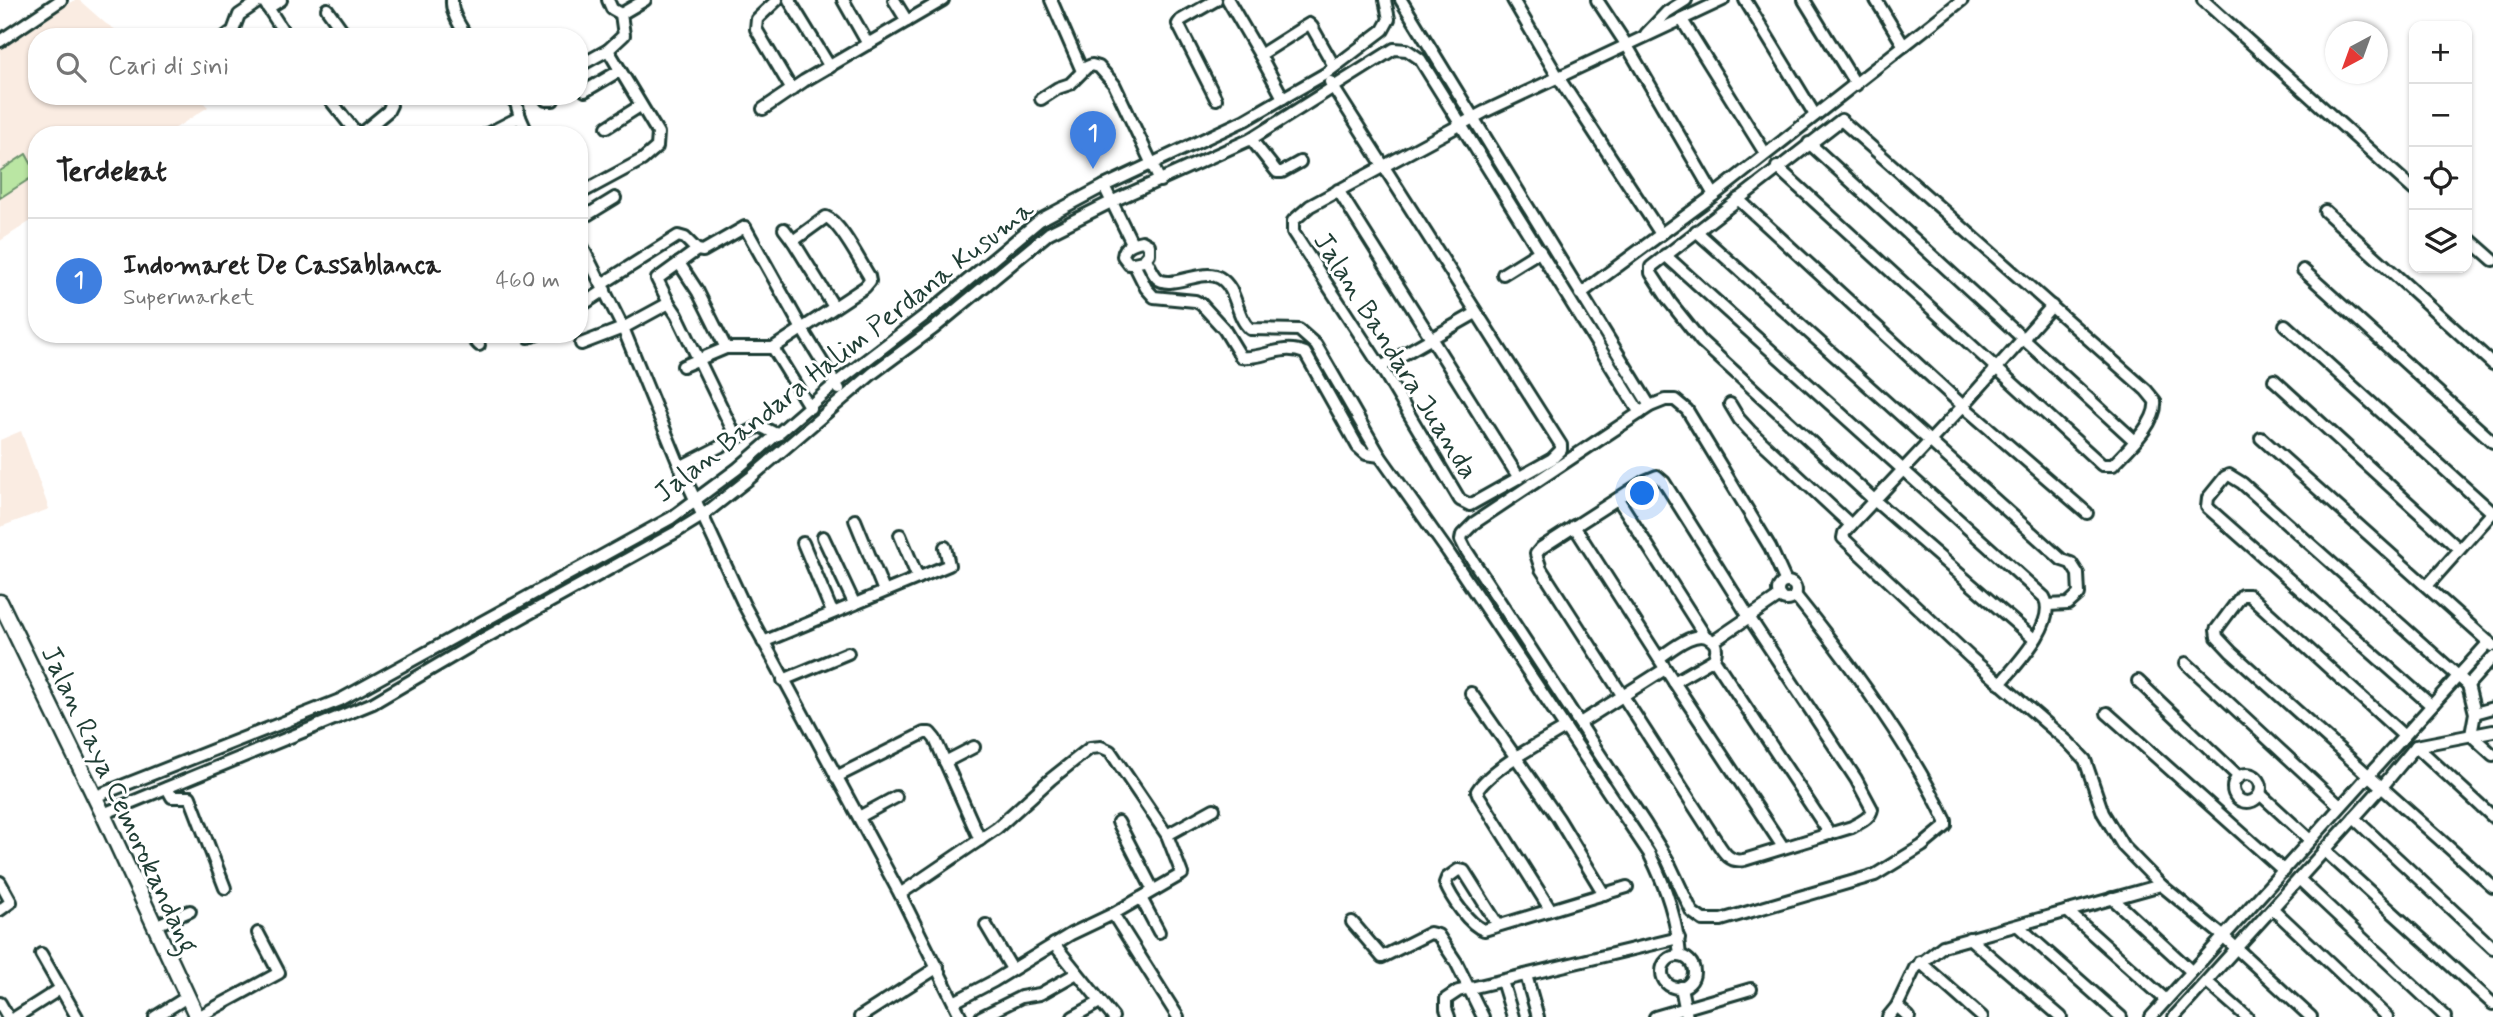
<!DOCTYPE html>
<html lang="id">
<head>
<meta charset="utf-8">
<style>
  body { margin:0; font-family:Mynerve,sans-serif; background:#f2f2f2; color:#222 }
  .controls { position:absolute; right:21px; top:21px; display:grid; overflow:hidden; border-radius:14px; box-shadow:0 2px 5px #0004 }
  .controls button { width:63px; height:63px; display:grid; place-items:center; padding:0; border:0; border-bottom:2px solid #e0e0e0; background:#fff; color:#222; font:35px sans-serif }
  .compass { position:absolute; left:2325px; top:21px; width:63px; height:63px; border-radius:50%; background:#fff; box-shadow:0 2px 5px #0004; rotate:221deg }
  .you { position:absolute; left:1643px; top:494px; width:24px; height:24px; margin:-18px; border:5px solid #fff; border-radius:50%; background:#1a73e8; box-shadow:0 0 0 10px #1a73e833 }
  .badge { display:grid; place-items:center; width:46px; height:46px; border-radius:50%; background:#1f3d34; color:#fff; font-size:23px; font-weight:700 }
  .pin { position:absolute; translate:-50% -58px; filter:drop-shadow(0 2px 4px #0008) }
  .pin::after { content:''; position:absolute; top:37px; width:24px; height:21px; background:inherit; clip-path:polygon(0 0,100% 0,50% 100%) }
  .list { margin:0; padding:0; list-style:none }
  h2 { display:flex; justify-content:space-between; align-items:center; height:91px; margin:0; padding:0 28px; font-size:30px }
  h2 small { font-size:23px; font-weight:400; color:#767676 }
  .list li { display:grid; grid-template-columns:46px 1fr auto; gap:21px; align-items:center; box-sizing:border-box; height:126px; padding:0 28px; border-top:2px solid #e0e0e0 }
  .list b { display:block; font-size:26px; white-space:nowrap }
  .list p { margin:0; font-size:23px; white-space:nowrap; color:#767676 }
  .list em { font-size:23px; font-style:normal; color:#767676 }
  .icon { flex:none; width:38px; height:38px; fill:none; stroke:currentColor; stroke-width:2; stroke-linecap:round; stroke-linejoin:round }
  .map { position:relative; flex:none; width:2493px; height:1017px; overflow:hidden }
  .search { position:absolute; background:#fff; box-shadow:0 2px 5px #0004; left:28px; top:28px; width:560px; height:77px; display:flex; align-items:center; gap:18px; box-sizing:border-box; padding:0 24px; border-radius:28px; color:#767676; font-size:26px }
  .panel { position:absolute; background:#fff; box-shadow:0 2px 5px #0004; left:28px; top:126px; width:560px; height:217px; border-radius:28px }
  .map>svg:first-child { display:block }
  .built { fill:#faece2 }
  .green { fill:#bae6a3; stroke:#6c926c; stroke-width:2 }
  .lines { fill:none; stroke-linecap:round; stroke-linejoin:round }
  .minor-casing { stroke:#1f3d34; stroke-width:16 }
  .secondary-casing { stroke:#1f3d34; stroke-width:19 }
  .minor { stroke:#fff; stroke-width:10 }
  .secondary { stroke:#fff; stroke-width:14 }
  .labels { text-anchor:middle; stroke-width:6; stroke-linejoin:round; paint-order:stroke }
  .street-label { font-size:28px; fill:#1f3d34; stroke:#fff }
</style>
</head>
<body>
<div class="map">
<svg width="2493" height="1017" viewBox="0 0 2493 1017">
  <rect width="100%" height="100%" fill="#fff"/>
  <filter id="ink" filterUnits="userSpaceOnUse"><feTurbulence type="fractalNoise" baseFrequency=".0143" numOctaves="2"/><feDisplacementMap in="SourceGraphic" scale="14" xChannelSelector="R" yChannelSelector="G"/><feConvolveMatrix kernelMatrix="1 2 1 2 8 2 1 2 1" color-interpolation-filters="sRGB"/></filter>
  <g filter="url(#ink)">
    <g class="built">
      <polygon points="75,0 79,0 105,23 127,37 37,37 37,96 197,96 208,107 165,135 37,135 37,217 0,241 0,48"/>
      <polygon points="21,431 49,509 0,527 0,440"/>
    </g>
    <polygon class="green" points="26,154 37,174 0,198 0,171"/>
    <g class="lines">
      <defs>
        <g id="minor">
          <polyline points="263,0 287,37"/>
          <path d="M452,0C451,13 460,26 467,37"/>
          <polyline points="608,0 612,9 621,14 645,0"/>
          <polyline points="777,0 757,19 756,29 792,90"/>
          <polyline points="789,0 830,67"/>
          <polyline points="843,0 868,44"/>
          <polyline points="894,0 907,21"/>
          <polyline points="1051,0 1082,71"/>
          <polyline points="1216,0 1181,20 1178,24 1216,99"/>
          <polyline points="1228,0 1260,55"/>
          <polyline points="1401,0 1650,406"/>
          <polyline points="1513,0 1558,77 1661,234"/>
          <polyline points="1597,0 1626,44 1714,195"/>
          <polyline points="1745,0 1815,115"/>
          <polyline points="1804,0 1856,85"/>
          <polyline points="1876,0 1904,46"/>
          <polyline points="2203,0 2414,190"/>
          <polyline points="268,8 281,0"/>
          <polyline points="327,9 347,37"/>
          <polyline points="1682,20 1765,153"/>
          <polyline points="1646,34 1667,12 1686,0"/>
          <polyline points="225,37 233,31 239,15 261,0"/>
          <polyline points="0,41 61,0"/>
          <polyline points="579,66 608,50"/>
          <polyline points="1330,82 1561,445 1561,450 1552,459 1470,505 1460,500 1381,367 1293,232 1293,221 1310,206 1484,112 1723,0"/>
          <polyline points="585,91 619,71"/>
          <polyline points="327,96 358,135"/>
          <polyline points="509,96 516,103 520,117"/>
          <polyline points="543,96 546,100 553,100"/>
          <polyline points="1283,98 1260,55 1304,27 1309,24 1312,27 1334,66"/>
          <polyline points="1041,99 1058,88 1070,84 1087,67 1092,65 1099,67 1114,84 1160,181"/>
          <polyline points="763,109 804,81 943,0"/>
          <polyline points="607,127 640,106"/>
          <polyline points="359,135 388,111 391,105 388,96"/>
          <polyline points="485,135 520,117 528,135"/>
          <polyline points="1251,139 1277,172 1282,172 1300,162"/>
          <polyline points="1809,143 2135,441"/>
          <path d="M1777,167L2102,465H2113C2127,450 2158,422 2155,401L2146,390L1841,120L1651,267V273L1670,302L1701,341L1874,500L2034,639"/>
          <polyline points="1104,186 1132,243"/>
          <polyline points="1338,190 1519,478"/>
          <polyline points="579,194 642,160 657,147 658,133 608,50 624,35 621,14"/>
          <polyline points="1738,199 1963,406 2087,513"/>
          <polyline points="2325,211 2493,364"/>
          <polyline points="579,220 615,198"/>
          <polyline points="784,229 793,241"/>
          <polyline points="1696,231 2062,560 2071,563 2078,574 2079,594 2068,604 2048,605"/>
          <polyline points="2467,237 2493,260"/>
          <polyline points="579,240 623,328 680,467 744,605 900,894 961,1017"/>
          <path d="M1142,241L1149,245V254L1143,261L1129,264L1123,256C1124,246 1133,243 1142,241Z"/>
          <path d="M1665,255L2044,597C2058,622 2016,665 2000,684"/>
          <path d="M1146,259C1149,264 1152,273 1157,278C1170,291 1203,267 1220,278C1238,289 1235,316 1250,329L1299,330L1316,345L1380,456L1448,552L1649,853C1666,886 1677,918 1680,956"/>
          <polyline points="679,263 698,292 726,348"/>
          <path d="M1134,264L1146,288L1154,297L1195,301L1201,304L1224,329L1241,357C1263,360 1280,343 1305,353L1358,447L1366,454L1380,456"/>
          <polyline points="2303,270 2493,442"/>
          <polyline points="1503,274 1540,251"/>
          <polyline points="602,284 678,236 685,238 697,250 703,251 745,227 802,329 839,389"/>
          <polyline points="1580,294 1714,195 1962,0"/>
          <polyline points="669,303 657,279 697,250"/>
          <polyline points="2052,306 1963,406 1851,525 1844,533 1843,538 1971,658 2068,742 2085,760 2103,813 2123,846 2161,885 2223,936 2311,1017"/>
          <polyline points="579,307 605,290"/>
          <polyline points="2285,325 2493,513"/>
          <polyline points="469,334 479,345"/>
          <polyline points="525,334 529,337 538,334"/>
          <polyline points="581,344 623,328 669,303 677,315 736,437"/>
          <path d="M773,348L865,287L870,281L869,276C860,262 840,222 826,217L793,241L834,307"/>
          <polyline points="683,366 726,348 773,348 810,408"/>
          <polyline points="1381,367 1476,313"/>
          <polyline points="2274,380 2459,549"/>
          <polyline points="1730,404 1739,419 1750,431 1851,525"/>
          <polyline points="2261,438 2493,646"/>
          <polyline points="680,467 760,426 778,435"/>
          <path d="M1657,476L1664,482L1749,617L1856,779L1872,809C1870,819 1860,822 1852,827L1744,860C1730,863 1724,853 1717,842L1541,569L1536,554L1541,548L1645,481Z"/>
          <polyline points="1618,499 1705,636"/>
          <polyline points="855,520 884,591"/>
          <polyline points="1574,526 1674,682 1714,659"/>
          <polyline points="900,535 918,578"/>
          <polyline points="823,537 854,603"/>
          <polyline points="803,543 832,612"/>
          <path d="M1786,582L1770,547L1687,410L1675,400H1665L1650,406L1474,523L1462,535L1461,540L1466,550L1646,825L1668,861L1692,912L1703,920H1721L1875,875L1922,846L1946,826V821C1909,744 1849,662 1795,595"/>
          <circle cx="1787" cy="591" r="9"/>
          <polyline points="2427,586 2493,512"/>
          <polyline points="1714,641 1780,596"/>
          <polyline points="763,642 949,565 945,547"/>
          <path d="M1659,658C1671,650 1696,628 1710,639C1718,644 1717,651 1714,659L1830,834"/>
          <polyline points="2186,663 2340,806"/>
          <polyline points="783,680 848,653"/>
          <polyline points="2138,681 2239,777"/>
          <polyline points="1674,682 1783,847"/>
          <polyline points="2468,685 2493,657"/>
          <polyline points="1471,693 1558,818 1604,894"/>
          <polyline points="2431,705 2207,507 2208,498 2225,477 2229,475 2242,483 2468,685 2475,713 2471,735 2493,755"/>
          <polyline points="2107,713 2284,871"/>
          <polyline points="2475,713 2493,708"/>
          <polyline points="1580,723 1665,669"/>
          <polyline points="2404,736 2249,595 2242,595 2216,630 2217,637 2231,652 2493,887"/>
          <polyline points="2416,746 2493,817"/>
          <polyline points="945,762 974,747"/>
          <circle cx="2247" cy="788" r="14"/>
          <polyline points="836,777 924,733 930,733 935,739 980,840"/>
          <polyline points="167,788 172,797 190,797 225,888"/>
          <polyline points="2260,794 2310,840"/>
          <polyline points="94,797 340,700 671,518 737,469 835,384 937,306 1040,220 1104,186 1245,120 1283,98 1325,74 1383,30 1389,19 1385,0"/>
          <polyline points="103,814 373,703 472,645 676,532 702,516 750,478 873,373 934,328 1049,233 1113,201 1251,139 1394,49 1407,50 1420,59 1640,413"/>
          <polyline points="859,817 896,797"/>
          <polyline points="2354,818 2493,948"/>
          <polyline points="1118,822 1153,890"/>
          <polyline points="1167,835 1214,809"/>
          <polyline points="2324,850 2493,1004"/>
          <polyline points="2299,879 2446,1017"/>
          <polyline points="0,882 11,902 0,910"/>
          <polyline points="900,894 997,828 1051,779 1090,748 1101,747 1110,751 1167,835 1182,874 1113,914 1071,934 994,981 954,1002"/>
          <polyline points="1141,898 1159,932"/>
          <polyline points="2112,898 2191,971"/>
          <path d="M1550,909L1479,796L1477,791C1491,768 1542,742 1565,728"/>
          <polyline points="2273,909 2387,1017"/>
          <polyline points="2067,911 2166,1000"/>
          <polyline points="1113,914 1178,1017"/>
          <polyline points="1352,922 1382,957 1430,933 1438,935 1456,962 1483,1017"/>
          <polyline points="986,925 1012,969"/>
          <path d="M1498,925L1464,871L1458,870L1447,878L1445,883C1451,898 1469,925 1484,930L1627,887"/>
          <polyline points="154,926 190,911"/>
          <polyline points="2018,926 2121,1017"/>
          <polyline points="1969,938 2061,1017"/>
          <polyline points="1054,944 1113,1017"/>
          <polyline points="41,954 77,1017"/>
          <circle cx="1678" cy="972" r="16"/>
          <polyline points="1920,962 1982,1017"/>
          <polyline points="1526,975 1538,1017"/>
          <polyline points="1502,981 1513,1017"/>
          <polyline points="2207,982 2247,1017"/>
          <polyline points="1681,987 1687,1017"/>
          <polyline points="0,1003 8,1017"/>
          <polyline points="1897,1006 1909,1017"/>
          <polyline points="16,1017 60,989"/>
          <polyline points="155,1017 187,997"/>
          <polyline points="198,1017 279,973 258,933"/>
          <polyline points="860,1017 938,967"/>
          <polyline points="981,1017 1021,997 1040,994 1077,973"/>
          <polyline points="1073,1017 1100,1002"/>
          <polyline points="1449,1017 1446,1009 1446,999 1458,991 1679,938"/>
          <polyline points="1655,1017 1751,989"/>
          <polyline points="1888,1017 1897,1006 1915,968 1943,946 2161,885"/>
          <polyline points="2151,1017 2489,642"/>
          <polyline points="2174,1017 2382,787 2416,746 2493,731"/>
        </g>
        <polyline id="secondary" points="0,602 103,814 197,1017"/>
      </defs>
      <use href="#minor" class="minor-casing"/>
      <use href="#secondary" class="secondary-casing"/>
      <use href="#minor" class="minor"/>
      <use href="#secondary" class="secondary"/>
    </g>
  </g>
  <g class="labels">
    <g class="street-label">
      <text transform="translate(843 350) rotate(-38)" y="10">Jalan Bandara Halim Perdana Kusuma</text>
      <text transform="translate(1397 355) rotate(58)" y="10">Jalan Bandara Juanda</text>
      <text transform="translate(121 799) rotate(65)" y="10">Jalan Raya Cemorokandang</text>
    </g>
  </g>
</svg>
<div class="controls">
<button>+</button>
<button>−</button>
<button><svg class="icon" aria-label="locate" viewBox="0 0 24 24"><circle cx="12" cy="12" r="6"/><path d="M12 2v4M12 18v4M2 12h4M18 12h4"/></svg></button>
<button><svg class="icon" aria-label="layers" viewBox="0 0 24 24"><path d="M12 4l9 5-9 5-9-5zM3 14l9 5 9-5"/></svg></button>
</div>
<svg class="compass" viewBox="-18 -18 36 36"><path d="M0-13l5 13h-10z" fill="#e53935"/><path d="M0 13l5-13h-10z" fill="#767676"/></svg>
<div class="you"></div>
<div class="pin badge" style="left:1093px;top:169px;background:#3f7fe0">1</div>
<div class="search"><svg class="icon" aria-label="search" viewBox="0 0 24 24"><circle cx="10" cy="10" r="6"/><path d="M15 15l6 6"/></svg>Cari di sini</div>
<section class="panel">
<h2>Terdekat<small></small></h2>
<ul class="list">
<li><span class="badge" style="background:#3f7fe0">1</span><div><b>Indomaret De Cassablanca</b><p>Supermarket</p></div><em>460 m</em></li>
</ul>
</section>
</div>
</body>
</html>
